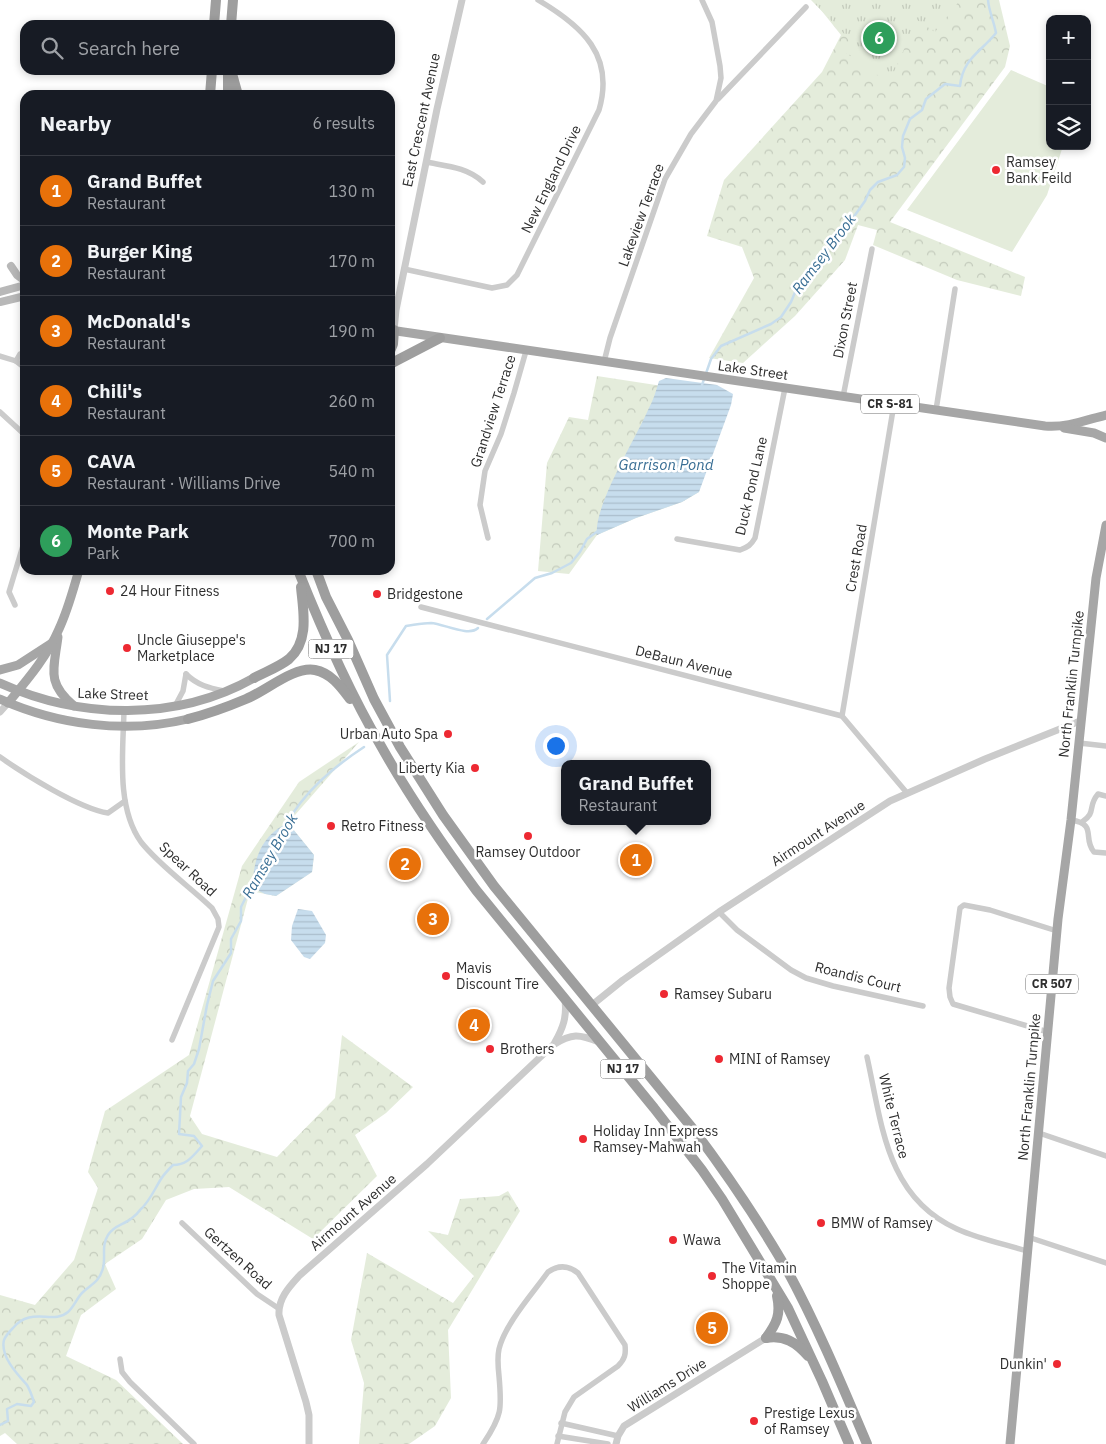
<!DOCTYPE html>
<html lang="en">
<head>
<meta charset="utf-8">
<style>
  body { margin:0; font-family:"IBM Plex Sans",sans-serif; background:#20242c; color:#f1f3f6 }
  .controls { position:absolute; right:15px; top:15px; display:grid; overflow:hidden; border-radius:10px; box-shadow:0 2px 8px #0003 }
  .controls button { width:45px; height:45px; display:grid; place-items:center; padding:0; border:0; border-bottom:1px solid #363941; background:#171b24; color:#f1f3f6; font:25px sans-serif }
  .you { position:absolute; left:555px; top:745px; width:18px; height:18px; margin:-12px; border:4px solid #fff; border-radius:50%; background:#1a73e8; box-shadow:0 0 0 8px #1a73e833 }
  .badge { display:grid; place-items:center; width:32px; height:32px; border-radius:50%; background:#ed2932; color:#fff; font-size:16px; font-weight:700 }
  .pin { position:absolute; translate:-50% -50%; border:2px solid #fff; box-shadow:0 1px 5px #0006 }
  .popup { position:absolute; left:561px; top:760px; width:150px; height:65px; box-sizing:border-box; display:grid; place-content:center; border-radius:10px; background:#171b24; filter:drop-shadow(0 1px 4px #0005); font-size:16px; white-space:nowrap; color:#9ea1a6 }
  .popup b { font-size:19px; color:#f1f3f6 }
  .popup::after { content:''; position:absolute; left:50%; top:100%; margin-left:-10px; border:10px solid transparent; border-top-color:#171b24 }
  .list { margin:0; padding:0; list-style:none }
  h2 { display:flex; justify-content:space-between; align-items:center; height:65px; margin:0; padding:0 20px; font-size:21px }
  h2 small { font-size:16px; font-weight:400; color:#9ea1a6 }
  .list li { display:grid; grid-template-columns:32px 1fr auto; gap:15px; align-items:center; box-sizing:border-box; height:70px; padding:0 20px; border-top:1px solid #363941 }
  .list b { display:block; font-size:19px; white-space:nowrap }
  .list p { margin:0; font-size:16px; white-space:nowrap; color:#9ea1a6 }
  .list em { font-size:16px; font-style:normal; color:#9ea1a6 }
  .icon { flex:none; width:28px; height:28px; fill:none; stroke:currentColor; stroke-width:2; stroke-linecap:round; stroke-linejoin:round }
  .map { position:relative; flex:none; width:1106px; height:1444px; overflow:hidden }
  .search { position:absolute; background:#171b24; box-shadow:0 2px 8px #0003; left:20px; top:20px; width:375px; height:55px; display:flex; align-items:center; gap:12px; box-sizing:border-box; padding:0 18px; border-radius:15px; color:#9ea1a6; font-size:19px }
  .panel { position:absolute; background:#171b24; box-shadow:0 2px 8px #0003; left:20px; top:90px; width:375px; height:485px; border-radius:15px }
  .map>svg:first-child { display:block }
  .green { fill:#e4ecdb }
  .forest { fill:url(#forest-crowns) }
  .park { fill:url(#park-tufts) }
  .water { fill:url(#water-rules) }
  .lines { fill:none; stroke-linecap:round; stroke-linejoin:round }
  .stream { stroke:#c7dded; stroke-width:2.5 }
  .minor { stroke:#cbcbcb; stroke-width:5.5 }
  .tertiary { stroke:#cbcbcb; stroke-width:7 }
  .secondary { stroke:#b8b8b8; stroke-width:8 }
  .primary { stroke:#a6a6a6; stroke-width:9 }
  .trunk { stroke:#9e9e9e; stroke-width:10 }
  .poi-dot { fill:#ed2932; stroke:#fff; stroke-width:2 }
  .labels { text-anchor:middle; stroke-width:5; stroke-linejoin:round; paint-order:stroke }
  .shield { fill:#fff; stroke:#6d6d6d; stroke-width:1 }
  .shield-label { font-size:12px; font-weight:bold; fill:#2e2e2e }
  .street-label { font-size:14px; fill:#2e2e2e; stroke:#fff }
  .poi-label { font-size:14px; fill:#2e2e2e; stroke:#fff; text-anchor:start }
  .water-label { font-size:15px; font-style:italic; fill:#396e94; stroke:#fff }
</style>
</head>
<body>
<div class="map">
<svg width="1106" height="1444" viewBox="0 0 1106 1444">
  <defs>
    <pattern id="forest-crowns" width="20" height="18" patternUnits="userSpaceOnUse" patternTransform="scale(1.25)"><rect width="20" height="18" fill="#e4ecdb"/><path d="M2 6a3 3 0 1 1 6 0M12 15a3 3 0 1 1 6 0" fill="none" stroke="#c4cbbc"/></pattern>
    <pattern id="park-tufts" width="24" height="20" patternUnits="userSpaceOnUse" patternTransform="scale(1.25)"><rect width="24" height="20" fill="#e4ecdb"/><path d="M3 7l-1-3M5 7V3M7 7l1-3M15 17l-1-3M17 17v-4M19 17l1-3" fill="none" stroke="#c4cbbc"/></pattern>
    <pattern id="water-rules" width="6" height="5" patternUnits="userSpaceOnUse" patternTransform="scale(1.25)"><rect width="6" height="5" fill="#c7dded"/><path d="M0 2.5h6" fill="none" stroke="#abbecc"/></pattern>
  </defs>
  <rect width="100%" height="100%" fill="#fff"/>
  <polygon class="green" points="1011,70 1050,87 1050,146 1063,146 1047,195 1012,252 907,210"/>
  <g class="forest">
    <polygon points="813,0 999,0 1010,46 1005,67 890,222 1025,277 1021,296 957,280 873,245 877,230 858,225 845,260 795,316 743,363 709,358 754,278 742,247 707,236 724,180 822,72 841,35"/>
    <polygon points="597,376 721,395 699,492 682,502 636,518 597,535 569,574 538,571 547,463 569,417 588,420"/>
    <polygon points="359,742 288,823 314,855 312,872 276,896 250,891 190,1116 202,1134 277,1157 335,1098 342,1035 413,1087 386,1113 355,1135 377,1176 313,1239 229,1187 194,1189 166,1200 142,1239 105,1264 116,1289 81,1315 66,1356 116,1380 183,1444 17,1444 5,1433 0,1436 0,1295 35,1305 74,1260 98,1188 88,1172 105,1111 189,1055 242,866 299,782"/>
    <polygon points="508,1191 520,1211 448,1330 451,1398 435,1426 409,1444 359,1444 364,1383 351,1340 367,1253 453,1303 474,1276 428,1231 448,1235 460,1199 499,1196"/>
  </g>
  <polygon class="park" points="811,0 960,0 935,32 917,20 889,83 846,53 854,44"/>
  <g class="water">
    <path d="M666,378L717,385L733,394L731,405L699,492L682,502L636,518L597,535C593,507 636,438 648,410C653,401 656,391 659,381Z"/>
    <path d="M288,823L314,855L312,872L276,896L265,894L253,888C252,861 262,834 288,823Z"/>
    <polygon points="298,909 312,911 326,935 325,943 310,959 304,957 291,940 292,926"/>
  </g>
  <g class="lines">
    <g class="stream">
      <path d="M702,385L711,359L721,346L771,324L781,317L791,302L798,285L819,255L833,246L865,201L870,190L878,182L897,175L904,167L905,158L902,147L903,136L910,119L922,110L926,99L945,84L960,86C963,58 980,53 996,33C994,21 989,12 988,0"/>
      <polyline points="487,619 535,578 552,573 571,563 580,552 587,539 598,531"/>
      <path d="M390,701L387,655L406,626C414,625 423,623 431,623C444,624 469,637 478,628"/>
      <path d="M285,826C304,792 332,768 364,747"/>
      <path d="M0,1425L8,1421L7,1409L17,1404L31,1406L34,1402C32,1396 30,1390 27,1385C17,1374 0,1356 4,1340C6,1335 10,1331 13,1328C31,1306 53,1325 68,1312C74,1307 77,1298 82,1293C91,1284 99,1283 103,1268C106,1257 101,1246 108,1235C114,1225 124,1225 132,1218C135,1216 138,1213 140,1210C150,1201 154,1190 161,1179C164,1174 169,1169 173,1165C187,1165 193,1156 202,1146L194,1136L179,1134L181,1097L187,1083L188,1071L194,1064L199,1049L207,1005L213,981L231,953V939L241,921V907L254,881"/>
    </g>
    <g class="minor">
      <polyline points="718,99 806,7"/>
      <path d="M426,162C446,166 467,167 483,182"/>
      <path d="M404,269L492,288L507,285L517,275L599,110C615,55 582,26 538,0"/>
      <polyline points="0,356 16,361 25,368"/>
      <polyline points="16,361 20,354 25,352"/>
      <polyline points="604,362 610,338 665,179 691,134 716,101 721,78 720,66 712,22 702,0"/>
      <polyline points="843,397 872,249"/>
      <polyline points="936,410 955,289"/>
      <polyline points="0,412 25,435"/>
      <polyline points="488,538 480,505 485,471 501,434 514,393 526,351"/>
      <path d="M677,539L740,550C748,547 751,545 755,538L785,388"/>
      <polyline points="15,605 9,592 25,539"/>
      <polyline points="421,607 842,716 907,793"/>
      <path d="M186,674C197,685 209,688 224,691"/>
      <polyline points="175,706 183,691 186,674"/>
      <path d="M124,711C123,752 116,807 141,842C159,865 190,887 212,908L218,919L219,927L172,1040"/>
      <polyline points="842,716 894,404"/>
      <polyline points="1079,743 1106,746"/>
      <path d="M0,757C24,774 80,809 108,813L125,801"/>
      <path d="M1071,820C1098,824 1082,838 1094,852L1106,853"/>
      <path d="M1082,822C1097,812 1087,807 1098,794L1106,796"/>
      <polyline points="719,912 737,930 791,970 806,978 833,986 923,1006"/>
      <polyline points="1048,1032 953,1004 950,997 949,988 960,908 964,905 990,910 1057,931"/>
      <path d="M867,1057C882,1124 886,1197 957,1229C979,1239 1004,1244 1027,1251"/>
      <polyline points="1039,1133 1106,1156"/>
      <polyline points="182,1223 257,1294 278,1308"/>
      <polyline points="1028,1237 1106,1263"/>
      <polyline points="120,1359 122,1372 130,1382 194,1444"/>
      <polyline points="561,1423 618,1436"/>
      <polyline points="558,1436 608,1444"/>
      <path d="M483,1444C502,1416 502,1409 499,1376C498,1367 497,1358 499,1349C505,1324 533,1293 548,1272C558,1265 568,1265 578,1273L625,1345C626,1354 625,1359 618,1366L574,1397L565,1412L557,1444"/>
    </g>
    <g class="tertiary">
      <polyline points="394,330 396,310 437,109 462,0"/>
      <polyline points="0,712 8,703"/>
      <polyline points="592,1005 623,980 719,912 890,801 985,759 1080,721"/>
      <path d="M555,1042C563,1028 567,1017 565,1000"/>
      <path d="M309,1444V1415L306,1402L279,1315C278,1298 290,1286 300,1275L427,1164L553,1045C572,1033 579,1034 599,1042"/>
      <polyline points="616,1444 618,1436 624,1426 766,1338"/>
    </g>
    <g class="secondary">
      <polyline points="11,266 17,275 25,281"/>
      <polyline points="0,292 25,285"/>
      <polyline points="0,302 25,296"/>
    </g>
    <g class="primary">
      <path d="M390,330L1045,426C1066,428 1086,420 1106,415"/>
      <polyline points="1064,428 1094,433 1106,438"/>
      <path d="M58,637C54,669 46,683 74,706"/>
      <polyline points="0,670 18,665 52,643"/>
      <path d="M0,683C80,719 176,722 254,678"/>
      <path d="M0,699C58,725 126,734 188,719"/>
      <path d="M8,703C27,680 47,657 59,629C68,610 73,590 79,570"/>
      <polyline points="1010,1444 1058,919 1071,820 1096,578 1106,525"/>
    </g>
    <g class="trunk">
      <polyline points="214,25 216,0"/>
      <polyline points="231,25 233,0"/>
      <polyline points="231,70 238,95"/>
      <polyline points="210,95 212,70"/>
      <polyline points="228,95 228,71"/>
      <polyline points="390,351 393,344 394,330"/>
      <polyline points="390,364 440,338"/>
      <path d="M298,570C322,630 348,690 381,746C409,796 442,844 476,890L654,1108L702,1170L722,1199L788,1308L822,1381L849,1444"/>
      <path d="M316,570L326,597L348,640L374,699L400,747L443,815L494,886L693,1129C727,1174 758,1220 786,1268C817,1325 842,1385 867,1444"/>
      <path d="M254,678C265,672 279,667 289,659C310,641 303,610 301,587"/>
      <path d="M188,719C208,714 227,707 246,699C266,691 294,666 315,670C331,673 341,687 350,699"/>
      <path d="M766,1338C784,1335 796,1342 808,1356"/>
      <path d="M766,1338C777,1323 781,1314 777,1296"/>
    </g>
  </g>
  <g class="poi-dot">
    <circle cx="996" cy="170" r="5"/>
    <circle cx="110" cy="591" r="5"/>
    <circle cx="377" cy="594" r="5"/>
    <circle cx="127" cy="648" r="5"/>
    <circle cx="448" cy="734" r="5"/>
    <circle cx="475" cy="768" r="5"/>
    <circle cx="331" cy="826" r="5"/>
    <circle cx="528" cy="836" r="5"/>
    <circle cx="446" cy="976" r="5"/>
    <circle cx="664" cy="994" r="5"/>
    <circle cx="490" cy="1049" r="5"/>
    <circle cx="719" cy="1059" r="5"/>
    <circle cx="583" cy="1139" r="5"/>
    <circle cx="821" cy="1223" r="5"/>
    <circle cx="673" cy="1240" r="5"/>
    <circle cx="712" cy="1276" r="5"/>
    <circle cx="1057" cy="1364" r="5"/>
    <circle cx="754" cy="1421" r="5"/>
  </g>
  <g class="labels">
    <g class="shield">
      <rect x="861" y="394.5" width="58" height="19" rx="4"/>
      <rect x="308.5" y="639.5" width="45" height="19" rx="4"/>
      <rect x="1026" y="974.5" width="52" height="19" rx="4"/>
      <rect x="600.5" y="1059.5" width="45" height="19" rx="4"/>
    </g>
    <g class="shield-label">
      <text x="890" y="408">CR S-81</text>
      <text x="331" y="653">NJ 17</text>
      <text x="1052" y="988">CR 507</text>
      <text x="623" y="1073">NJ 17</text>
    </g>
    <g class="street-label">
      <text transform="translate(421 120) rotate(-78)" y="5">East Crescent Avenue</text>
      <text transform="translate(551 179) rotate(-64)" y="5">New England Drive</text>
      <text transform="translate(641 215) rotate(-70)" y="5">Lakeview Terrace</text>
      <text transform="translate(845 320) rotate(-79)" y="5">Dixon Street</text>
      <text transform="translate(753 370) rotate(8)" y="5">Lake Street</text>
      <text transform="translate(493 411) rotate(-72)" y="5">Grandview Terrace</text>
      <text transform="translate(751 486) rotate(-77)" y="5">Duck Pond Lane</text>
      <text transform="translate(856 558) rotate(-80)" y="5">Crest Road</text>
      <text transform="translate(684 662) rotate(14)" y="5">DeBaun Avenue</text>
      <text transform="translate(1071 684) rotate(-84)" y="5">North Franklin Turnpike</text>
      <text transform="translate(113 694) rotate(2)" y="5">Lake Street</text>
      <text transform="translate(818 833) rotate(-33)" y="5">Airmount Avenue</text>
      <text transform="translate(188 869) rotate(43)" y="5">Spear Road</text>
      <text transform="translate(858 977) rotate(14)" y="5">Roandis Court</text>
      <text transform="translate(1029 1087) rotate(-85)" y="5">North Franklin Turnpike</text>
      <text transform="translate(894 1116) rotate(76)" y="5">White Terrace</text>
      <text transform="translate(353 1212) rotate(-41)" y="5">Airmount Avenue</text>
      <text transform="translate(238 1258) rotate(42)" y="5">Gertzen Road</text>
      <text transform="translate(667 1385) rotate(-32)" y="5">Williams Drive</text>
    </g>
    <g class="poi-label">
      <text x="1006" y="167">Ramsey<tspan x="1006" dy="16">Bank Feild</tspan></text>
      <text x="120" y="596">24 Hour Fitness</text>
      <text x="387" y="599">Bridgestone</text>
      <text x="137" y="645">Uncle Giuseppe's<tspan x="137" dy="16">Marketplace</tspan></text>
      <text x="438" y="739" text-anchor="end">Urban Auto Spa</text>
      <text x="465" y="773" text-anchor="end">Liberty Kia</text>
      <text x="341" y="831">Retro Fitness</text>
      <text x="528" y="857" text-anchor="middle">Ramsey Outdoor</text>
      <text x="456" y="973">Mavis<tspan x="456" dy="16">Discount Tire</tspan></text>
      <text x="674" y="999">Ramsey Subaru</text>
      <text x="500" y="1054">Brothers</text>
      <text x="729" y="1064">MINI of Ramsey</text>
      <text x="593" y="1136">Holiday Inn Express<tspan x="593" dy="16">Ramsey-Mahwah</tspan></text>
      <text x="831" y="1228">BMW of Ramsey</text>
      <text x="683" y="1245">Wawa</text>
      <text x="722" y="1273">The Vitamin<tspan x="722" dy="16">Shoppe</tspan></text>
      <text x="1047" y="1369" text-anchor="end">Dunkin'</text>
      <text x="764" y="1418">Prestige Lexus<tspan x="764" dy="16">of Ramsey</tspan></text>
    </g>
    <g class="water-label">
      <text transform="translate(824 254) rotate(-53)" y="5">Ramsey Brook</text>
      <text x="666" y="470">Garrison Pond</text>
      <text transform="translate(270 856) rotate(-60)" y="5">Ramsey Brook</text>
    </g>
  </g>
</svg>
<div class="controls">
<button>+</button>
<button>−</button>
<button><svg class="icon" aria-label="layers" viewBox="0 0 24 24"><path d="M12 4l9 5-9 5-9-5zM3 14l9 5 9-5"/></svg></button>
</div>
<div class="you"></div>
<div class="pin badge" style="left:636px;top:860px;background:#e8710a">1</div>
<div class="popup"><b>Grand Buffet</b>Restaurant</div>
<div class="pin badge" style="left:405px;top:864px;background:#e8710a">2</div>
<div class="pin badge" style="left:433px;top:919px;background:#e8710a">3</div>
<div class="pin badge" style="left:474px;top:1025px;background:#e8710a">4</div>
<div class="pin badge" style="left:712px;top:1328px;background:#e8710a">5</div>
<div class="pin badge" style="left:879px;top:38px;background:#2e9e5b">6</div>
<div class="search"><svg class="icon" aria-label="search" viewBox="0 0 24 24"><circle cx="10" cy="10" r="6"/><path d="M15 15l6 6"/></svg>Search here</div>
<section class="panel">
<h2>Nearby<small>6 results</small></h2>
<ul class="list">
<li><span class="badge" style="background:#e8710a">1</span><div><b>Grand Buffet</b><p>Restaurant</p></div><em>130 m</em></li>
<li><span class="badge" style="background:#e8710a">2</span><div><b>Burger King</b><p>Restaurant</p></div><em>170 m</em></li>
<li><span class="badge" style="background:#e8710a">3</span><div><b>McDonald's</b><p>Restaurant</p></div><em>190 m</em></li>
<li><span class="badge" style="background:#e8710a">4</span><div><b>Chili's</b><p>Restaurant</p></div><em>260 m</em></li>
<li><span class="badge" style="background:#e8710a">5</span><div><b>CAVA</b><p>Restaurant · Williams Drive</p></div><em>540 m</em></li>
<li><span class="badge" style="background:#2e9e5b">6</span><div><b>Monte Park</b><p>Park</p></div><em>700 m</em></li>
</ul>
</section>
</div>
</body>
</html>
